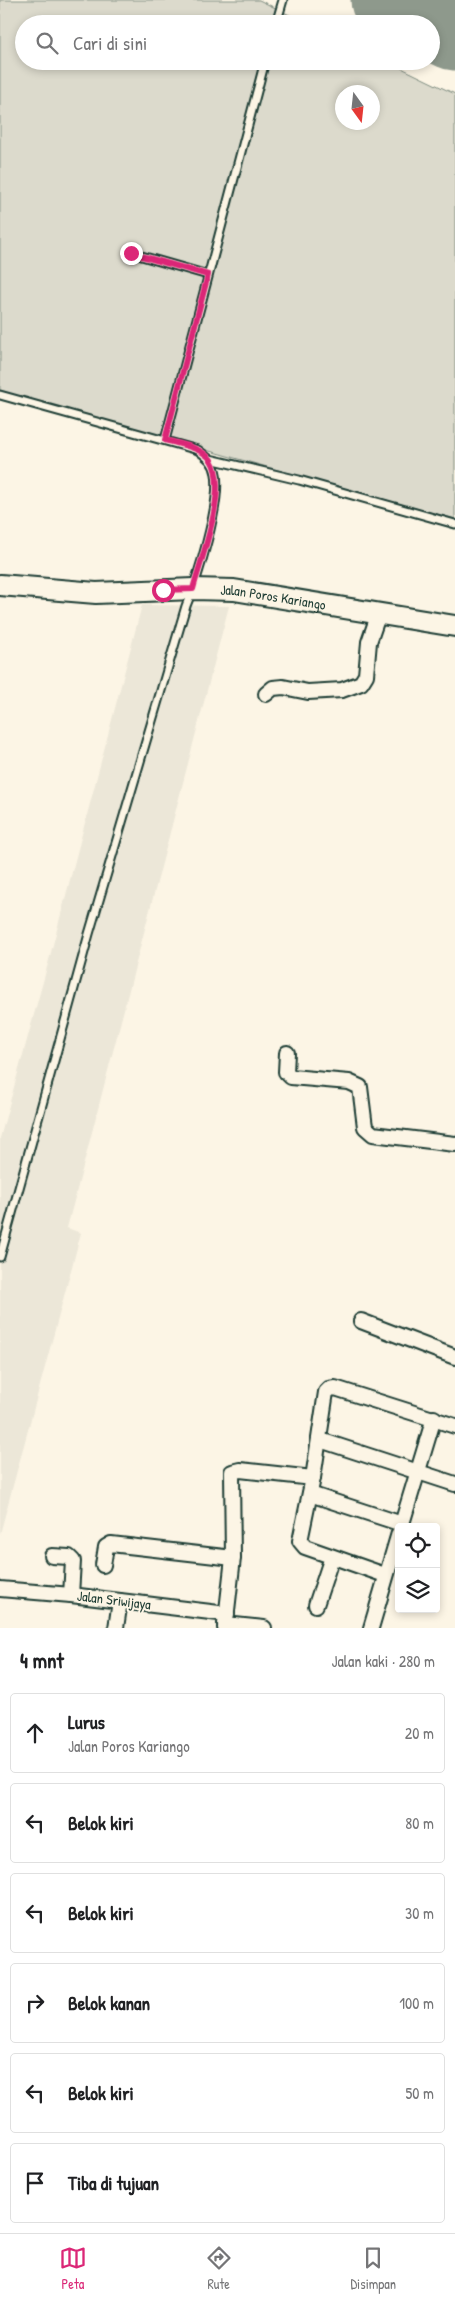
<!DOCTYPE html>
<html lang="id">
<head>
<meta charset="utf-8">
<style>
  body { margin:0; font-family:"Patrick Hand",sans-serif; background:#f6f6f6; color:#202124 }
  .controls { position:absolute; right:15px; bottom:15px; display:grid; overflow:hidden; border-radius:5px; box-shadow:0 2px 8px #0003 }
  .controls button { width:45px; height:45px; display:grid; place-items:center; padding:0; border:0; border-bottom:1px solid #e0e0e0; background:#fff; color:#202124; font:25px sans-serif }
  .compass { position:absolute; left:335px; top:85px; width:45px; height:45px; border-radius:50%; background:#fff; box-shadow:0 2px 8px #0003; rotate:165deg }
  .stop { position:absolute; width:15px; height:15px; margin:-11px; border:4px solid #db2777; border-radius:50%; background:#fff }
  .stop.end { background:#db2777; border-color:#fff; box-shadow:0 1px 5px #0008 }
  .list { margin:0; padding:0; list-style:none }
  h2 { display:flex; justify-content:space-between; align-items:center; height:65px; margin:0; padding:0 20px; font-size:21px }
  h2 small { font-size:16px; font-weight:400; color:#757577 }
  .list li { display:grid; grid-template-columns:32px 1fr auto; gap:15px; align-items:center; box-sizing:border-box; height:80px; margin:0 10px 10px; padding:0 10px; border:1px solid #e0e0e0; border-radius:5px }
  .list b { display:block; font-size:19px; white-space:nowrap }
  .list p { margin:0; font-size:16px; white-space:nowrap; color:#757577 }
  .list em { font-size:16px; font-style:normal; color:#757577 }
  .icon { flex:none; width:28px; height:28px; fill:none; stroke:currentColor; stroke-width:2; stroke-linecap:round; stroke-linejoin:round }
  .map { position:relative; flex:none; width:455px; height:1628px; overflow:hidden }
  .search { position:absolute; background:#fff; box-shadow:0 2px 8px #0003; left:15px; right:15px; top:15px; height:55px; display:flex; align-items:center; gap:12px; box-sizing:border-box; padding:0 18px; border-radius:28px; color:#757577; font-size:19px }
  .sheet { height:605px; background:#fff }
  nav { display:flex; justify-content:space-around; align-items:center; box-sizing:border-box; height:70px; border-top:1px solid #e0e0e0; background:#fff; font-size:14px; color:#757577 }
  nav a { display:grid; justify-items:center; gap:2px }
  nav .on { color:#db2777 }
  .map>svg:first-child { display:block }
  .built { fill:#ece7d8 }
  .green { fill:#dcdacc; stroke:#7e8c80; fill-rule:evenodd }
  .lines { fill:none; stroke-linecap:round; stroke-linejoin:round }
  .taxiway { stroke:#8e998c; stroke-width:31 }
  .runway { stroke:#8e998c; stroke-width:79 }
  .service-casing { stroke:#1f3d34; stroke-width:11 }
  .minor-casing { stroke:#1f3d34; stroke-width:18 }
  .secondary-casing { stroke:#1f3d34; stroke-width:24 }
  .service { stroke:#fcf5e5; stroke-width:7 }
  .minor { stroke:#fcf5e5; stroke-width:14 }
  .secondary { stroke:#fcf5e5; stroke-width:20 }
  .route { stroke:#db2777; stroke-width:6 }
  .labels { text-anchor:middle; stroke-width:4; stroke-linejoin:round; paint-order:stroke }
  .street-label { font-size:14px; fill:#1f3d34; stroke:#fcf5e5 }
</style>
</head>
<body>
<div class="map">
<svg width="455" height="1628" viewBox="0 0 455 1628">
  <rect width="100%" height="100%" fill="#fcf5e5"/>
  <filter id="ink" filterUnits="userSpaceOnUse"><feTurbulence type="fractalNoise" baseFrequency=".02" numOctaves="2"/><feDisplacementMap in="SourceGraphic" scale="10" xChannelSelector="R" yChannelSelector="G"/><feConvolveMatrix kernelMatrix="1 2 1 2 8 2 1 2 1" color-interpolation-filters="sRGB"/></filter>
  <g filter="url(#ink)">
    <polygon class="built" points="142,605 229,606 67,1228 81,1233 0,1534 0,1138 49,960"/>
    <path class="green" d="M0,0H259L308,24H24V61H387L455,94V519L0,393ZM342,92H372V122H342Z"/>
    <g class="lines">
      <polyline class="taxiway" points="398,0 405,8"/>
      <polyline class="runway" points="390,0 455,31"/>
      <defs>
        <g id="service">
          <polyline points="276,24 283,0"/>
          <polyline points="131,253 208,275"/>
          <path d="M0,395L198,450C207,457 214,462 216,474C221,504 198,577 186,606L89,934L0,1257"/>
          <polyline points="165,440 265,61"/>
          <polyline points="210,459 299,480 455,524"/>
        </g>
        <g id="minor">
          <polyline points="266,694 273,688 283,687 308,692 342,690 361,683 366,675 369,642 379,613"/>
          <polyline points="287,1053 286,1072 291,1077 349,1082 360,1087 365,1127 373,1134 455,1144"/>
          <polyline points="361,1321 455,1357"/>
          <polyline points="320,1440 455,1484"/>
          <polyline points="310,1494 402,1524"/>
          <polyline points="401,1527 434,1418"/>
          <polyline points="52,1556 69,1557 73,1561 71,1595"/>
          <polyline points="103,1565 106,1547 111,1544 233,1558"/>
          <polyline points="385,1575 305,1547 300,1541 313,1478 326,1392 329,1389 335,1388 455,1426"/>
          <polyline points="0,1589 71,1595 227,1614"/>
          <polyline points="316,1605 332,1557"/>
          <polyline points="225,1624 264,1628"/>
          <polyline points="116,1628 120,1601"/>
          <polyline points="225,1628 233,1558 232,1472 240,1470 313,1478"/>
          <polyline points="371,1628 399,1533"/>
        </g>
        <g id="secondary">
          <path id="s1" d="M0,585L96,593L193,589L234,590L455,626"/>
        </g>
      </defs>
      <use href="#service" class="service-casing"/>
      <use href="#minor" class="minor-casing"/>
      <use href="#secondary" class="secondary-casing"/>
      <use href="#service" class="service"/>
      <use href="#minor" class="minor"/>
      <use href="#secondary" class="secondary"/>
    </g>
  </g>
  <g class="lines" filter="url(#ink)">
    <path class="route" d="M131,253L208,275L165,440C179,444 202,447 211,460C229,488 201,558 193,589L163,590"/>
  </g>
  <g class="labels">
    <g class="street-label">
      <text dy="5" stroke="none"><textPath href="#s1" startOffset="274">Jalan Poros Kariango</textPath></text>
      <text transform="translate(114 1600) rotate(7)" y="5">Jalan Sriwijaya</text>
    </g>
  </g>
</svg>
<div class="controls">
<button><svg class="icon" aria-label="locate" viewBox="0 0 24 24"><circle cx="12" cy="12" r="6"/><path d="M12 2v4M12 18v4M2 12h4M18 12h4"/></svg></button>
<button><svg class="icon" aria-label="layers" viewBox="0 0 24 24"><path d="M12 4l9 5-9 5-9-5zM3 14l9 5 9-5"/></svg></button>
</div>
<svg class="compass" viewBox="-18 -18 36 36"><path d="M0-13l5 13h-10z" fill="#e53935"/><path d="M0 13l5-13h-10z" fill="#757577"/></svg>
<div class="stop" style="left:163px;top:590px"></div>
<div class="stop end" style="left:131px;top:253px"></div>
<div class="search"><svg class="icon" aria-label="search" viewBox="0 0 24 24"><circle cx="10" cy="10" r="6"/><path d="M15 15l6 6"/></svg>Cari di sini</div>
</div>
<section class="sheet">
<h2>4 mnt<small>Jalan kaki · 280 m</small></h2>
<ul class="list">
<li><svg class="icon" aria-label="ahead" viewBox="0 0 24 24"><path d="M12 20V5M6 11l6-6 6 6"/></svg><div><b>Lurus</b><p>Jalan Poros Kariango</p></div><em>20 m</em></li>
<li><svg class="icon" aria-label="left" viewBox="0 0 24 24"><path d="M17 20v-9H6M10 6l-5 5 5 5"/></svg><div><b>Belok kiri</b></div><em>80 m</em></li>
<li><svg class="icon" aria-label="left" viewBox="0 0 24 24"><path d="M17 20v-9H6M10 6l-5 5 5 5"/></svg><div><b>Belok kiri</b></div><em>30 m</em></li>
<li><svg class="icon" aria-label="right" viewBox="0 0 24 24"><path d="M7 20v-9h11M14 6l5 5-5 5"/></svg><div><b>Belok kanan</b></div><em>100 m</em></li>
<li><svg class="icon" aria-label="left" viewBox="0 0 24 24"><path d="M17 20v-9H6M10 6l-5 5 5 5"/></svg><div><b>Belok kiri</b></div><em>50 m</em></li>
<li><svg class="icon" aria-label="arrive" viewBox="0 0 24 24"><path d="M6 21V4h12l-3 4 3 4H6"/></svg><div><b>Tiba di tujuan</b></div></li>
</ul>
</section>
<nav>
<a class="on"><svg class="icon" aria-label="map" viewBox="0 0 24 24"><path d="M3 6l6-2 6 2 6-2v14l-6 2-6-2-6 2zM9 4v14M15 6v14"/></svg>Peta</a>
<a><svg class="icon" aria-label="directions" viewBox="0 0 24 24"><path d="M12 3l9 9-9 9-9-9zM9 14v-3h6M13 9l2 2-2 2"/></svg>Rute</a>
<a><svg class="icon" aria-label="saved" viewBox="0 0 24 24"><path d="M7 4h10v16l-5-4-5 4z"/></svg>Disimpan</a>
</nav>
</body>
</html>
